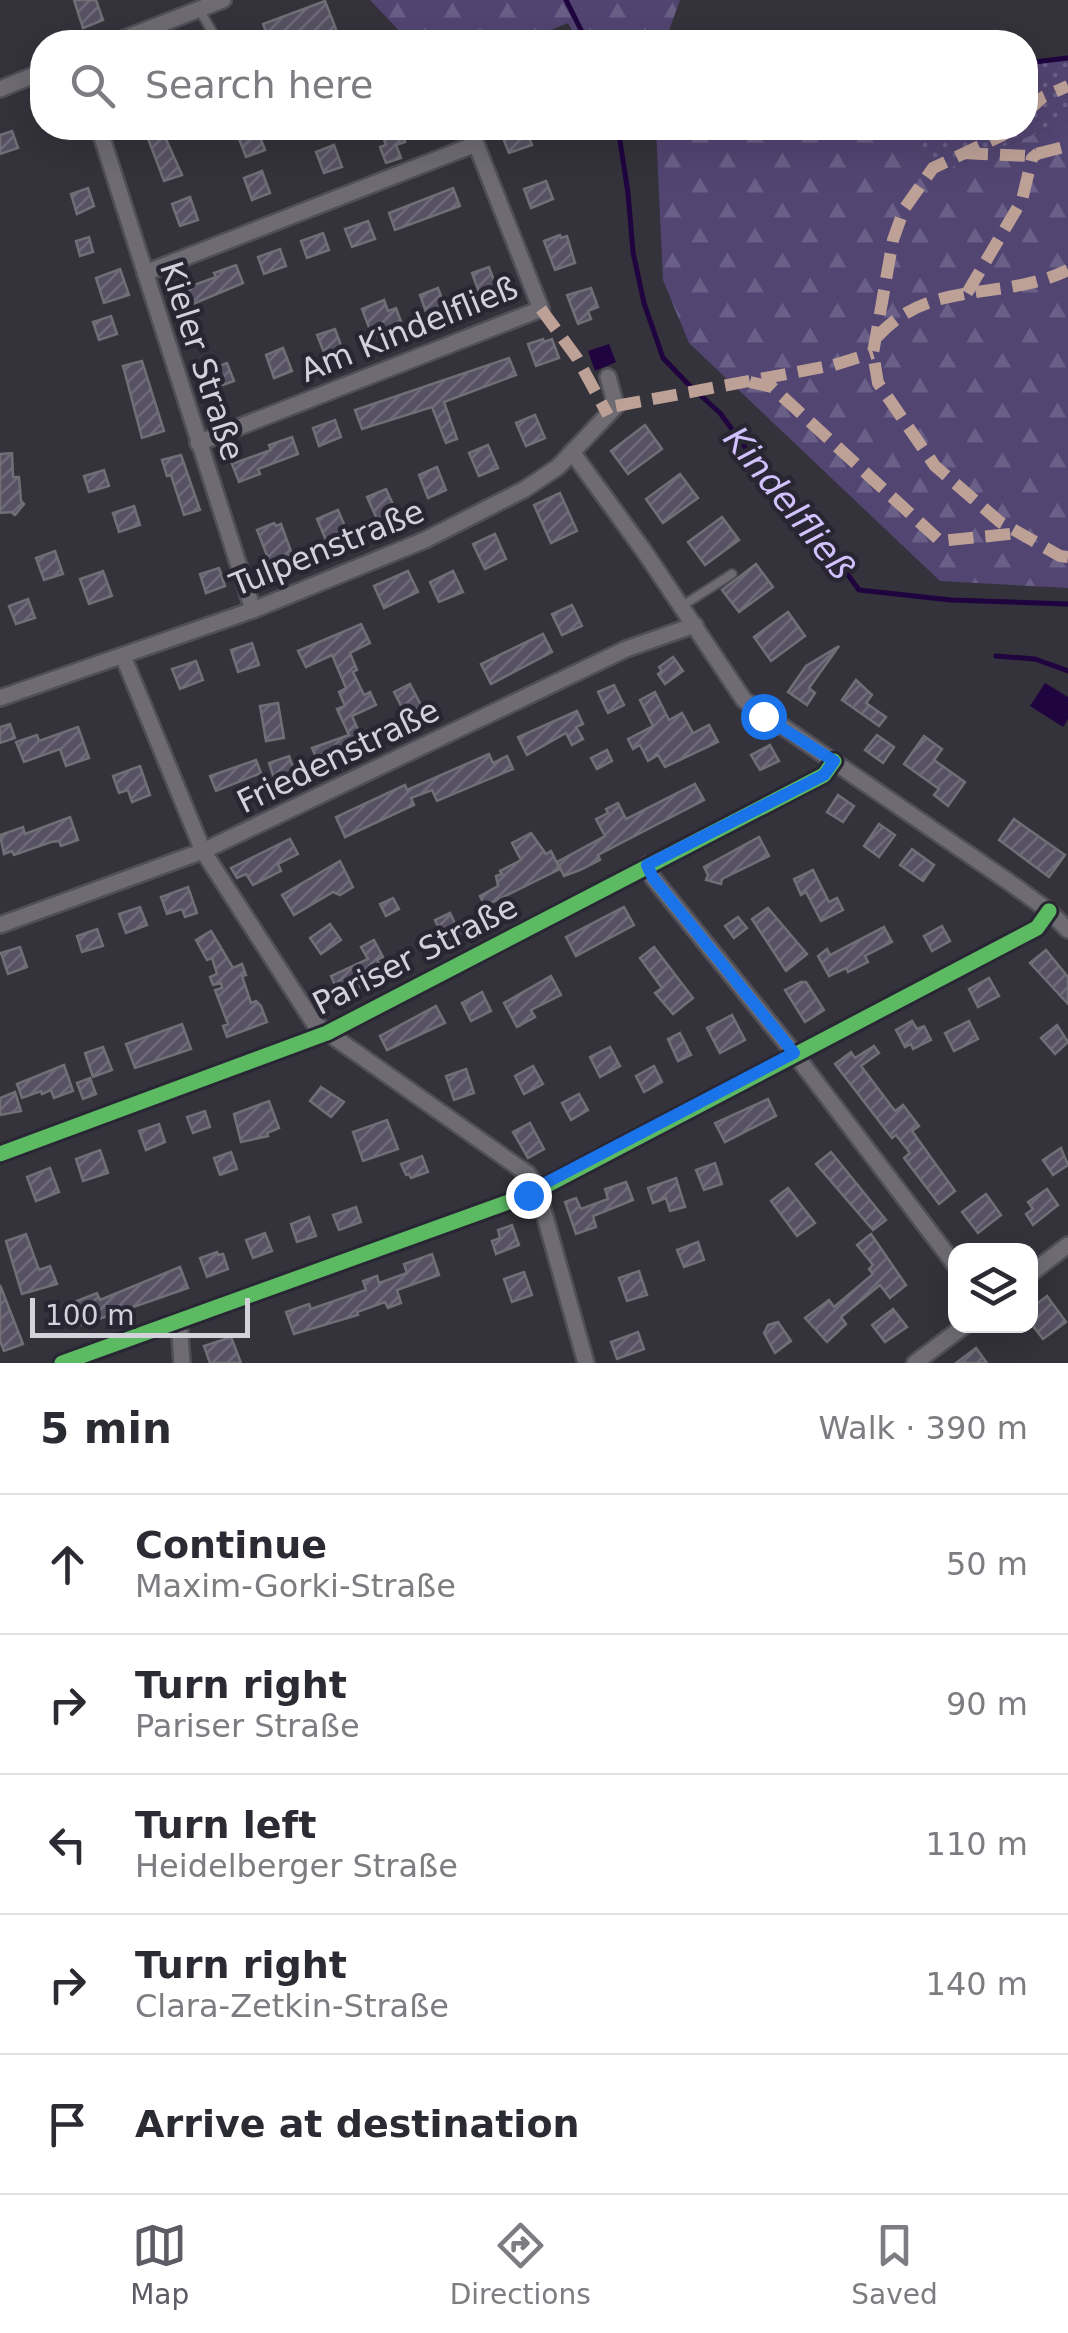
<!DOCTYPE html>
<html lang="en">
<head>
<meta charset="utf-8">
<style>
  body { margin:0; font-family:"DejaVu Sans",sans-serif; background:#f2f2f3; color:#2b2b33 }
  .controls { position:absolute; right:30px; bottom:30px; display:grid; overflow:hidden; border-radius:20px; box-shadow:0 10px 40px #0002 }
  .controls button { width:90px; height:90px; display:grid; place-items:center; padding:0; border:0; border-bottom:2px solid #e1e1e2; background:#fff; color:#2b2b33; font:50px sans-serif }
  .scale { position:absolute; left:30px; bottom:25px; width:220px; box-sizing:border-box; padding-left:10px; border:5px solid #d3d1da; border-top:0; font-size:28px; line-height:35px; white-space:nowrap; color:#d3d1da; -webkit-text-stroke:8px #292633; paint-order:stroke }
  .stop { position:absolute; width:30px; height:30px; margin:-22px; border:8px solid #1a73e8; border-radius:50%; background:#fff }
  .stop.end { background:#1a73e8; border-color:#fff; box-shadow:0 2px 10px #0008 }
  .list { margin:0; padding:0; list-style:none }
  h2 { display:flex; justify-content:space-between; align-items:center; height:130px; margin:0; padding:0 40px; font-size:42px }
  h2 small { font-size:32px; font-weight:400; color:#7c7c81 }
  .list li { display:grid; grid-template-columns:65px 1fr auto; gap:30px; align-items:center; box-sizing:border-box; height:140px; padding:0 40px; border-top:2px solid #e1e1e2 }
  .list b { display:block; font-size:38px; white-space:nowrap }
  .list p { margin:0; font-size:32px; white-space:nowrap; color:#7c7c81 }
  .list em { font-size:32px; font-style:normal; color:#7c7c81 }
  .icon { flex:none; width:55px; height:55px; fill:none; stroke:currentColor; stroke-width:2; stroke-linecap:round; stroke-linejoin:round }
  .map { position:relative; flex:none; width:1068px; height:1363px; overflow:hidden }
  .search { position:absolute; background:#fff; box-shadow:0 10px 40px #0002; left:30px; right:30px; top:30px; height:110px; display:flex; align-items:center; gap:25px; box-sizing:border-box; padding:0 35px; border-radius:40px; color:#7c7c81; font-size:38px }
  .sheet { height:830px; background:#fff }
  nav { display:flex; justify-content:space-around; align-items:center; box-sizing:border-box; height:140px; border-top:2px solid #e1e1e2; background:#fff; font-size:28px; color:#7c7c81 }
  nav a { display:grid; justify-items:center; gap:5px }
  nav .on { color:#5d5c65 }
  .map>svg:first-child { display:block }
  .grass { fill:url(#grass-dots) }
  .forest { fill:url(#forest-firs) }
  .water { fill:#1f043f }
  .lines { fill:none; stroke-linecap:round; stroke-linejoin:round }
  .stream { stroke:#1f043f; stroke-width:5 }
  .building { fill:url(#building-hatch); stroke:#706f76; stroke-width:2.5 }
  .service-casing { stroke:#504e56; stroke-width:12 }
  .minor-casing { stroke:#504e56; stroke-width:20 }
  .service { stroke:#6e6c72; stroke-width:8 }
  .minor { stroke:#6e6c72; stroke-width:15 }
  .quiet { stroke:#bda197; stroke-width:12; stroke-dasharray:25 12; stroke-linecap:butt }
  .cycleway-casing { stroke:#292633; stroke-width:21 }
  .cycleway { stroke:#5cba63; stroke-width:15 }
  .route { stroke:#1a73e8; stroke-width:12 }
  .labels { text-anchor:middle; stroke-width:9; stroke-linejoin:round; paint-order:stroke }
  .street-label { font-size:32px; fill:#d3d1da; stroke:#292633 }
  .water-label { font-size:35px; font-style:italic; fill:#d1c1fd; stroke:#292633 }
</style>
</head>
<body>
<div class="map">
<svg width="1068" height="1363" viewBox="0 0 1068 1363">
  <defs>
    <pattern id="grass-dots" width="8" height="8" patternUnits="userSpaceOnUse" patternTransform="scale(2.5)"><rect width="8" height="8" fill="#524572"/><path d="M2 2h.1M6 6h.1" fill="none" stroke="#6a5f86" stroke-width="1.8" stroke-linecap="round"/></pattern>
    <pattern id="forest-firs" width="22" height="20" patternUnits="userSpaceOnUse" patternTransform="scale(2.5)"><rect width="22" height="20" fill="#524572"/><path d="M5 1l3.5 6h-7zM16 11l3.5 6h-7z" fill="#6a5f86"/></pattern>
    <pattern id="building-hatch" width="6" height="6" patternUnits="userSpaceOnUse" patternTransform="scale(2.5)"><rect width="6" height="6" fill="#575263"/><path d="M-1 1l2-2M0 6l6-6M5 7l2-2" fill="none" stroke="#6e6a79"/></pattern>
  </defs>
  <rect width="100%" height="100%" fill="#34323a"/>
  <polygon class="grass" points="1068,60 1068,121 944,170 922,155 900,128 1026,128 1026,65"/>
  <g class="forest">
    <polygon points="370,0 680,0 665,42 579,42 568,23 520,42 410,42"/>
    <polygon points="1068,121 1068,588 940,581 689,343 663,280 656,128 900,128 922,155 944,170"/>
  </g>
  <g class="water">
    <polygon points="609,344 616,362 595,371 588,351"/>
    <polygon points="1045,683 1068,697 1068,719 1063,727 1030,706"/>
  </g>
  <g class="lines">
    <g class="stream">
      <polyline points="566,0 587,42"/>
      <polyline points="1026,63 1068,58"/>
      <polyline points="618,128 628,193 633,252 644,303 663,358 691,387"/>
      <polyline points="699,394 720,413 761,469 802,512 859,590 951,600 1068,604"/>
      <polyline points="996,656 1035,659 1068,671"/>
    </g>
  </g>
  <g class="building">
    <polygon points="74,0 96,0 103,20 83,28"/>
    <polygon points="325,1 341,42 270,42 263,24"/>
    <polygon points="144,128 161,128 182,175 164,181"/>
    <polygon points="380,128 400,128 405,142 396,145 401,158 386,163 380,147 386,145"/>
    <polygon points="525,128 532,145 509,153 501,133"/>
    <polygon points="257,129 265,150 246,157 238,136"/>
    <polygon points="12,131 18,148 0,154 0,135"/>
    <polygon points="334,145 342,167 324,173 316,152"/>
    <polygon points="262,171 270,193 252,200 244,178"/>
    <polygon points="546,181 553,199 531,208 524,189"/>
    <polygon points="88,188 94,206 77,214 71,194"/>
    <polygon points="453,188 460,206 395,230 389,213"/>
    <polygon points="190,197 198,220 180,226 172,204"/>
    <polygon points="368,221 375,239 352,247 345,229"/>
    <polygon points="323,233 329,250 307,258 301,241"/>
    <polygon points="560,235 561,238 567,236 575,263 555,270 544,241"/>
    <polygon points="89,237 93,252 80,256 76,241"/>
    <polygon points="280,249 286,266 264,274 258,257"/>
    <polygon points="236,265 243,283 181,309 175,292 216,277 214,273"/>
    <polygon points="489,267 497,289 480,295 472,273"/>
    <polygon points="120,269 129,295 104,303 96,278"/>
    <polygon points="438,288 446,310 428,317 420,295"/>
    <polygon points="591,288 598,307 588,311 591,319 578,324 567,295"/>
    <polygon points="384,300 388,311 396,308 403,327 373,338 362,309"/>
    <polygon points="111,316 117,334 99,340 93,322"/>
    <polygon points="335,329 343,351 326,357 317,335"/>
    <polygon points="543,339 544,342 552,339 559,358 536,366 528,344"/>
    <polygon points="283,348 292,371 274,378 266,355"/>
    <polygon points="509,358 516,375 444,402 457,439 446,443 432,407 362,429 355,410"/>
    <polygon points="142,361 164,431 142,438 123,366"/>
    <polygon points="227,363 234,381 212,389 205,371"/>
    <polygon points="535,415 545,438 526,446 516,423"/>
    <polygon points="335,420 341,437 319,446 313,428"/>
    <polygon points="645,425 662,449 628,474 611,451"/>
    <polygon points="292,437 298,454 258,469 260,474 239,482 232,464 271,450 269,445"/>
    <polygon points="488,445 498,468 479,476 469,453"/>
    <polygon points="12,453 13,477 19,477 21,501 24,504 15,515 11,512 0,513 0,454"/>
    <polygon points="181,455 200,510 184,515 171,475 167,476 162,460"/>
    <polygon points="437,467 446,490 428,498 419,475"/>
    <polygon points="104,470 109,486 89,492 84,476"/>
    <polygon points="680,474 698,498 663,523 646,499"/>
    <polygon points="386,489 396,511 377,519 367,497"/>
    <polygon points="560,493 577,531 551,543 534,505"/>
    <polygon points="134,506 140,525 119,532 113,513"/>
    <polygon points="338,510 347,531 326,540 317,519"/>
    <polygon points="722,517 739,540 705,565 688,542"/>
    <polygon points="274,523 276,526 281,524 292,554 270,563 257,530"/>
    <polygon points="495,534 506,559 485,569 473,544"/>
    <polygon points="55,551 63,574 44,580 36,558"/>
    <polygon points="756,564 773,587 739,612 722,590"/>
    <polygon points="219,568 225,586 206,593 200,574"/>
    <polygon points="103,571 112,596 89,604 80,579"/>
    <polygon points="408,571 418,592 384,608 374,586"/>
    <polygon points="453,571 463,592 439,602 430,582"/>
    <polygon points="28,599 35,618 16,624 9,606"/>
    <polygon points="572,605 582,626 562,635 552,614"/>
    <polygon points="788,612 805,636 771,661 754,637"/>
    <polygon points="361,624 370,643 350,653 357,670 353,672 364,695 370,692 376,705 352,716 362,739 356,742 357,747 339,754 341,758 321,768 312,748 349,735 337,709 345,706 339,692 346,688 332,655 306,667 298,651"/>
    <polygon points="543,634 552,652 491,684 481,664"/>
    <polygon points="252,643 259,665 238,672 231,650"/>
    <polygon points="839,646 809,688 815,693 807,705 788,692 806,666"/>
    <polygon points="673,657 683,671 665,684 658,674 662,671 659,667"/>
    <polygon points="196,661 203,680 180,689 172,669"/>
    <polygon points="856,680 872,695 866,703 886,717 879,726 842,700"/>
    <polygon points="410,684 423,709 407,717 394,692"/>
    <polygon points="614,685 624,705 608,713 598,692"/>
    <polygon points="655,692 669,720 682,713 693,733 709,725 718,742 665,767 658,755 648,761 640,745 633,749 628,739 653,726 640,700"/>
    <polygon points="278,703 284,738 266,741 260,706"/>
    <polygon points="577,711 583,724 576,727 583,739 572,745 566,733 527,755 518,737"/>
    <polygon points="10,724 15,738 0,743 0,727"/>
    <polygon points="78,727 89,758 66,766 60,749 24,762 16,742 37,735 39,741"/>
    <polygon points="877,735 894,747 883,763 865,750"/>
    <polygon points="924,736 942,749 934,760 965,782 948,806 934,795 939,789 904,764"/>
    <polygon points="770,745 779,761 760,770 751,755"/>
    <polygon points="607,750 612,761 597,769 591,758"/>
    <polygon points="489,754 493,763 507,756 513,769 437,801 432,790 411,798 414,805 345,837 336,817 405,785 407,790"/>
    <polygon points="289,756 297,778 286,781 284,775 274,778 269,763"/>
    <polygon points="256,760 261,773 216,791 210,776"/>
    <polygon points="140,766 150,795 132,802 128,790 119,793 113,776"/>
    <polygon points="695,784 704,800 598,855 600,860 580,870 564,876 557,862 605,836 596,819 608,813 606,809 618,803 626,819"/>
    <polygon points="838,795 854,806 843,822 827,812"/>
    <polygon points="70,817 78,840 61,846 59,841 51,842 14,855 12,851 4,854 0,835 23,827 25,834"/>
    <polygon points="1014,819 1065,855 1049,877 999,840"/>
    <polygon points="879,824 895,835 879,857 864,846"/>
    <polygon points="531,833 546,854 551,851 560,869 485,906 480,896 498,886 496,876 502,874 500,871 521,860 512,843"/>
    <polygon points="759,837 769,856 722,879 721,884 706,880 708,875 704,867"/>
    <polygon points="290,839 298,854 278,864 281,871 253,885 246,874 237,878 231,868"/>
    <polygon points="912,849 934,865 923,881 900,865"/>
    <polygon points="340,861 353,887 340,895 333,892 294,915 282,895"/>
    <polygon points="813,870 829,902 837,898 843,910 821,921 806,892 801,895 794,879"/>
    <polygon points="188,887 197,913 185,917 182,909 167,914 161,897"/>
    <polygon points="393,898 399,909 386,916 380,904"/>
    <polygon points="140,907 147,925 126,933 119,914"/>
    <polygon points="624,907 634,925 576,956 566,937"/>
    <polygon points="768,908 807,954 786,971 752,919"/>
    <polygon points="450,913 460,934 445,941 435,920"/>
    <polygon points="738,917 747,928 734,938 725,926"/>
    <polygon points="330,924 341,940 321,954 310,938"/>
    <polygon points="942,926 950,941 932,951 924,936"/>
    <polygon points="884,927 892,942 865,956 868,962 848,972 846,968 829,976 818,956 827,949 830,955"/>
    <polygon points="97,929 103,946 82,952 77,936"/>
    <polygon points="211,931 233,968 242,964 246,975 242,976 251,1003 256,1001 261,1006 267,1022 227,1037 223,1026 228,1024 215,990 222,988 221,983 213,985 210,977 217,974 212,958 207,960 196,940"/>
    <polygon points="374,940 383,957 377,960 384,973 341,998 331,976 368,959 361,947"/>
    <polygon points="20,947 27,967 8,974 1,953"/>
    <polygon points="654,947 693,998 673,1014 655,993 662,988 640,958"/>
    <polygon points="1046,950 1068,977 1068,1004 1030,963"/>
    <polygon points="551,976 561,995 531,1010 535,1017 517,1027 504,1003"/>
    <polygon points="989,978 999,996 978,1007 969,989"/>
    <polygon points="801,982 806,982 824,1010 805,1022 785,990"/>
    <polygon points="482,992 491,1011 471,1021 462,1003"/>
    <polygon points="436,1006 445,1023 387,1050 380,1036"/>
    <polygon points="732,1015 745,1040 720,1053 707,1028"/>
    <polygon points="912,1021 917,1029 924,1026 931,1040 913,1049 911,1044 905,1047 896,1030"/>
    <polygon points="969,1021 978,1039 954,1051 945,1033"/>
    <polygon points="182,1024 191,1049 135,1068 126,1044"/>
    <polygon points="1057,1025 1068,1042 1055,1054 1041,1038"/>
    <polygon points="680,1033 691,1055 678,1061 668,1039"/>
    <polygon points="874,1046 879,1053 861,1066 895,1111 903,1105 919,1126 912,1131 955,1191 939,1204 904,1158 910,1153 896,1135 892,1138 835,1064 851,1052 855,1058"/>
    <polygon points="103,1047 112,1070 93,1077 85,1053"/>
    <polygon points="610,1047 620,1066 600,1077 590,1057"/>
    <polygon points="64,1065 73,1091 54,1098 51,1090 42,1094 41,1091 22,1098 17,1084"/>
    <polygon points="533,1066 543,1084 524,1094 515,1076"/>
    <polygon points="654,1066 662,1082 644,1092 636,1076"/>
    <polygon points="466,1069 474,1093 454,1100 446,1076"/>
    <polygon points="90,1078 96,1094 83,1099 77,1083"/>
    <polygon points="321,1087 344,1102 331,1117 310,1101"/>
    <polygon points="15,1092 21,1111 0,1115 0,1098"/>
    <polygon points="579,1094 588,1110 571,1120 562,1103"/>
    <polygon points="768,1099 776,1116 725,1142 715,1123"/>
    <polygon points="269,1101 279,1128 267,1133 268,1136 241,1142 234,1114"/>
    <polygon points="205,1111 210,1127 193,1133 187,1117"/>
    <polygon points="387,1120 398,1149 363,1161 353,1132"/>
    <polygon points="530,1123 544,1149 528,1158 513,1132"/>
    <polygon points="159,1124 165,1142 146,1150 139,1131"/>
    <polygon points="1061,1148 1068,1165 1053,1175 1043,1160"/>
    <polygon points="100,1150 108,1173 83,1181 76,1159"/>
    <polygon points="231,1152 237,1169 220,1175 214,1158"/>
    <polygon points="831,1152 886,1220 873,1230 816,1164"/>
    <polygon points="422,1156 428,1172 411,1178 409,1174 406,1175 401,1164"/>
    <polygon points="715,1163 722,1184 704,1190 696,1170"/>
    <polygon points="50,1168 59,1192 36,1201 27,1177"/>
    <polygon points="676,1178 685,1207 670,1211 666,1198 653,1203 648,1188"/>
    <polygon points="626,1182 633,1200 593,1216 596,1227 576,1234 565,1202 576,1198 581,1209 608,1199 605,1189"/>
    <polygon points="788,1188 815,1223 797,1236 771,1201"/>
    <polygon points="1047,1189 1058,1205 1033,1225 1026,1214 1033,1209 1028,1202"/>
    <polygon points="986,1194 1001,1215 978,1233 962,1212"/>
    <polygon points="356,1207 361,1222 339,1230 333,1215"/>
    <polygon points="309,1217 316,1236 297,1242 291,1224"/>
    <polygon points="512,1225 519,1245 496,1254 492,1241 500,1238 498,1230"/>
    <polygon points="265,1233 272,1251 253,1258 246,1240"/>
    <polygon points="26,1234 39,1270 50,1266 57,1284 22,1294 6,1241"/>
    <polygon points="871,1234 906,1285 890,1298 880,1285 841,1317 846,1324 827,1342 805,1318 829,1300 834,1307 873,1274 869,1269 873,1265 857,1245"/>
    <polygon points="698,1242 704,1260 684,1267 677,1250"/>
    <polygon points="217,1252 218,1255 223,1254 228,1269 207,1277 200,1258"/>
    <polygon points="432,1254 439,1275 397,1290 401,1303 388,1308 385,1302 357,1312 358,1315 294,1334 286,1312 309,1304 311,1309 366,1290 363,1281 377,1276 379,1283 407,1273 404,1264"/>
    <polygon points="180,1267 188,1288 82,1325 74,1302 97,1293 100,1300"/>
    <polygon points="639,1271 647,1295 627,1301 619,1278"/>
    <polygon points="524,1272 532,1295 512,1302 504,1279"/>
    <polygon points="0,1285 23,1344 4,1351 0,1341"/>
    <polygon points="1047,1296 1066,1322 1043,1339 1030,1322 1030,1309"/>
    <polygon points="893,1309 907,1327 885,1342 872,1325"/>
    <polygon points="778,1322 791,1341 775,1353 764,1333 768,1325"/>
    <polygon points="638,1332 644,1349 617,1359 611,1342"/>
    <polygon points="231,1337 241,1363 210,1363 204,1346"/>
    <polygon points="976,1348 987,1363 956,1363"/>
  </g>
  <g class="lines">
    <defs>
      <g id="service">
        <polyline points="199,9 218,42"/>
        <polyline points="682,606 732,574"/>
      </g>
      <g id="minor">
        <polyline points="115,42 223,0"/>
        <polyline points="0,89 42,72"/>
        <polyline points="99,128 253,610"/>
        <polyline points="145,273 476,144 541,309 198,443"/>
        <polyline points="572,452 644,551 744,700 1009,882 1049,911 1068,930"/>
        <polyline points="123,656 203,851 314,1023 528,1174 537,1188 586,1363"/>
        <polyline points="0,698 253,610 425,540 525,489 558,467 616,406 608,377"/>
        <polyline points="647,865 653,878 794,1053 956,1266"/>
        <polyline points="0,925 203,851 626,649 695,625"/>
        <polyline points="0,1154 327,1033 824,775 834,761"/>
        <polyline points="1030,1274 1068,1245"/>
        <polyline points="179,1320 182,1363"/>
        <polyline points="62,1363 528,1195 1037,928 1049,911"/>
        <polyline points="915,1363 964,1326"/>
      </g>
    </defs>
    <use href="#service" class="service-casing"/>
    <use href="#minor" class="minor-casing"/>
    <use href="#service" class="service"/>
    <use href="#minor" class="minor"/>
    <g class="quiet">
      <polyline points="1026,113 1043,97 1068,86"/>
      <polyline points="1011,128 1003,135 933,168 904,209 893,240 873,353 878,383 935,466 1000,522 1060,556 1068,557"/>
      <polyline points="963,153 1028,156 1068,146"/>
      <polyline points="967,293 1022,200 1032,158 1038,153"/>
      <polyline points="541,309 577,358 608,415"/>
      <path d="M877,337C930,278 1002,302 1068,270"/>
      <polyline points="750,382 772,387 940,541 1019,533"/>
      <polyline points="616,406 834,365 873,353"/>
    </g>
    <defs>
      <g id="cycleway">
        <polyline points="0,1154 327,1033 824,775 834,761"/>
        <polyline points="62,1363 528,1195 1037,928 1049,911"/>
      </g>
    </defs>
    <use href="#cycleway" class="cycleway-casing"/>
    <use href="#cycleway" class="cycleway"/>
  </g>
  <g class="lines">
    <polyline class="route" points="528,1195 536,1188 794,1053 653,878 647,865 824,775 834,761 763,716"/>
  </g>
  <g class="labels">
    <g class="street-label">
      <text transform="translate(409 329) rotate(-22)" y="11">Am Kindelfließ</text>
      <text transform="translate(202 361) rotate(72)" y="11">Kieler Straße</text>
      <text transform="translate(327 548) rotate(-22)" y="11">Tulpenstraße</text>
      <text transform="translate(338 756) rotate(-26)" y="11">Friedenstraße</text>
      <text transform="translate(415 955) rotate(-27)" y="11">Pariser Straße</text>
    </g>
    <g class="water-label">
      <text transform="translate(789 503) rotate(51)" y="12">Kindelfließ</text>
    </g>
  </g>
</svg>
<div class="controls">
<button><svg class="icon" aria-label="layers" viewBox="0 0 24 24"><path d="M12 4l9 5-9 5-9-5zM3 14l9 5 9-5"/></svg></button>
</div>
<div class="scale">100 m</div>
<div class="stop" style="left:763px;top:716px"></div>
<div class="stop end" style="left:528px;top:1195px"></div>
<div class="search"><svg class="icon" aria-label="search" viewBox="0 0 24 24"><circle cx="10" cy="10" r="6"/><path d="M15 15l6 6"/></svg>Search here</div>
</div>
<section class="sheet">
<h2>5 min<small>Walk · 390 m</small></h2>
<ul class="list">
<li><svg class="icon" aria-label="ahead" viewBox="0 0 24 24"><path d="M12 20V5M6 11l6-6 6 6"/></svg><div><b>Continue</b><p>Maxim-Gorki-Straße</p></div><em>50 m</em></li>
<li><svg class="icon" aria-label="right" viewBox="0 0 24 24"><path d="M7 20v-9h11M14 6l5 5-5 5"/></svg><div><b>Turn right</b><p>Pariser Straße</p></div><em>90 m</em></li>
<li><svg class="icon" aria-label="left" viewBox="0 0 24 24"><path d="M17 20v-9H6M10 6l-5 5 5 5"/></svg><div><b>Turn left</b><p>Heidelberger Straße</p></div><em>110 m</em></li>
<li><svg class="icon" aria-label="right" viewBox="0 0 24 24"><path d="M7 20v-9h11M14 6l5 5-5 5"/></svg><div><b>Turn right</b><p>Clara-Zetkin-Straße</p></div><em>140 m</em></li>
<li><svg class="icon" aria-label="arrive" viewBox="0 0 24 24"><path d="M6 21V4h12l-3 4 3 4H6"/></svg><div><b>Arrive at destination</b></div></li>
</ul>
</section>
<nav>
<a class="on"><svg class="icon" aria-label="map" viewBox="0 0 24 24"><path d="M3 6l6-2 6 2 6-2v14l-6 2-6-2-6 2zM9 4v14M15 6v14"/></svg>Map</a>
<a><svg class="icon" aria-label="directions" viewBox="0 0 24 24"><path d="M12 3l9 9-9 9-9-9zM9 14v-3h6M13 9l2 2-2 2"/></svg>Directions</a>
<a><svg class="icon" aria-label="saved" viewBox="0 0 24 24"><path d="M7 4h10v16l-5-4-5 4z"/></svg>Saved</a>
</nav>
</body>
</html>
